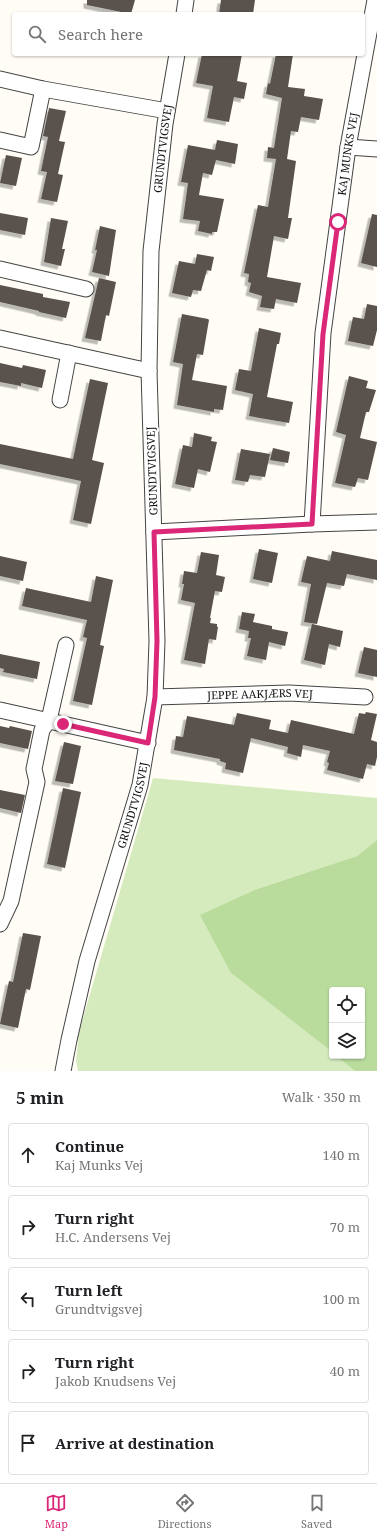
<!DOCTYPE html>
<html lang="en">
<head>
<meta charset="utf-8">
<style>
  body { margin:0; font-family:"Noto Serif",serif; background:#f6f6f6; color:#202124 }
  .controls { position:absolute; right:12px; bottom:12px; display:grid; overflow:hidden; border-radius:4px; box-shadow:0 1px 3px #0004 }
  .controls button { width:36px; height:36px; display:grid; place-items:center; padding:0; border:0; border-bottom:1px solid #e0e0e0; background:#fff; color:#202124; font:20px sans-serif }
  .stop { position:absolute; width:12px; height:12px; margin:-9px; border:3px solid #db2777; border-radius:50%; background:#fff }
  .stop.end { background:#db2777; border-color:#fff; box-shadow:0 1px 4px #0008 }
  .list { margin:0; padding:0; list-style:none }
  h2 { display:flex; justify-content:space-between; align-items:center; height:52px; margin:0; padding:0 16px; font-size:17px }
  h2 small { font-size:13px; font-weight:400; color:#757577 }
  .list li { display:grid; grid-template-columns:26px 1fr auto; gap:12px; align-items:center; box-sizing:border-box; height:64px; margin:0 8px 8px; padding:0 8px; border:1px solid #e0e0e0; border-radius:4px }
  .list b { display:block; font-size:15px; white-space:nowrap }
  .list p { margin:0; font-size:13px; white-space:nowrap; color:#757577 }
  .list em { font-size:13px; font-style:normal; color:#757577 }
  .icon { flex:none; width:22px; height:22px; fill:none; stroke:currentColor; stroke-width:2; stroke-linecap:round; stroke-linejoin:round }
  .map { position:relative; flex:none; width:377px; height:1071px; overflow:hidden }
  .search { position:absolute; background:#fff; box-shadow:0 1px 3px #0004; left:12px; right:12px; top:12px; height:44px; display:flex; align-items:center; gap:10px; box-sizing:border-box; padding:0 14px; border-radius:4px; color:#757577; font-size:15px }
  .sheet { height:412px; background:#fff }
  nav { display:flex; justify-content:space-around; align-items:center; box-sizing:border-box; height:56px; border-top:1px solid #e0e0e0; background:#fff; font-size:11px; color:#757577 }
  nav a { display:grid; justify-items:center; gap:2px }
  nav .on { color:#db2777 }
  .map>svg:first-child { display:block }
  .green { fill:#d5ebbd }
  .forest { fill:#b9dc9c }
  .building { fill:#5a524d; filter:url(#shadow) }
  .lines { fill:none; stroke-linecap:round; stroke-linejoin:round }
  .minor-casing { stroke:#444; stroke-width:17 }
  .minor { stroke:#fff; stroke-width:15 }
  .route { stroke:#db2777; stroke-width:5 }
  .labels { text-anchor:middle; stroke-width:4; stroke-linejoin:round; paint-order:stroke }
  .street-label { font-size:11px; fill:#111; stroke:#fff }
</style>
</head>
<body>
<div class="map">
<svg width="377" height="1071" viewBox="0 0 377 1071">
  <defs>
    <filter id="shadow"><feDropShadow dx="-3.5" dy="3.5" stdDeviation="0" flood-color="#0004"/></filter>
  </defs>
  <rect width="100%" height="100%" fill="#fffdf5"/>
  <polygon class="green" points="153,778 377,798 377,840 357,856 257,889 231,973 332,1052 332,1056 336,1056 355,1071 78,1071 76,1061 79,1032"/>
  <polygon class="forest" points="377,840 377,1071 355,1071 336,1056 362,1056 362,990 332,990 332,1052 231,973 200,915 257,889 357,856"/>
  <g class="building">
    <polygon points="87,0 135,0 131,14 87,5"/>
    <polygon points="221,0 255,0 253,14 219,14"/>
    <polygon points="202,54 242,54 237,81 247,83 244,99 234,97 229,122 207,118 213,86 196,83"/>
    <polygon points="276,54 293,54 288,87 305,89 304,96 323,99 319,120 301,117 298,132 291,131 287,159 296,161 288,218 292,218 288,239 274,236 267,277 301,283 297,303 276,299 274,309 260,307 262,296 249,292 251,283 248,282 249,274 244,273 258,205 268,207 276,159 267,158 268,147 274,148 282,98 266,94 268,83 270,84"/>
    <polygon points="49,108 66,111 59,141 65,142 58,174 63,175 57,202 41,199 47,172 41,171 48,137 43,136"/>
    <polygon points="217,140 238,144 235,164 216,160 212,175 203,173 199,195 224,199 217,232 212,232 212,234 198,231 200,221 183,219 188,183 181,182 188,145 215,150"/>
    <polygon points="6,155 22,158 16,186 0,183"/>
    <polygon points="0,213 28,218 25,235 0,230"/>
    <polygon points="372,214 377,215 377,267 361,263"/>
    <polygon points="51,218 68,221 62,249 65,249 61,266 44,262"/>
    <polygon points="100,226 116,230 109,276 92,272 97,250 95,250"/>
    <polygon points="197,254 214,257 211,271 207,270 201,291 193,290 191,297 172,293 179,261 195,264"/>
    <polygon points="99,278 116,282 109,316 106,315 101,341 85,338"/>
    <polygon points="0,285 43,294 43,297 70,302 66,318 39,312 39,311 0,302"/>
    <polygon points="367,304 377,306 377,330 373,346 348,341 353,317 364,319"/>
    <polygon points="182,314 208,319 209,320 203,355 197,354 192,380 227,386 223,410 214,409 214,412 177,405 183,364 173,362"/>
    <polygon points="259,328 281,333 279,344 277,344 267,397 293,402 289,423 249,416 253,394 235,390 239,369 251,371"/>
    <polygon points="0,363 22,368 23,365 46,370 42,388 21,383 21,386 0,382"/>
    <polygon points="349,376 368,381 366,388 376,390 369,412 366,412 360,438 377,442 368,480 358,478 355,487 335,483 346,435 336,432"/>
    <polygon points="90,379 108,383 92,460 104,463 91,524 73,520 81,481 0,464 0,444 73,459"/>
    <polygon points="194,433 212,437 211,441 217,442 210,472 198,469 194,488 175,484 183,445 192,447"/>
    <polygon points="273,448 290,452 288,463 270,460"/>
    <polygon points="241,449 270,454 265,477 250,475 248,482 235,480"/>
    <polygon points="259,549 278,553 272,583 253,579"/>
    <polygon points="332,551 377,560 377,580 347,574 344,586 327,583 317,624 304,622 311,584 301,582 307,556 330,561"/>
    <polygon points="201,552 219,555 216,575 225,577 222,592 215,591 210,618 211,618 210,623 217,624 217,627 218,627 216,640 209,639 205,664 184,660 195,603 181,600 184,584 182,584 184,571 197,573"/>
    <polygon points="0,556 27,562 23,581 0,576"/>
    <polygon points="96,576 113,580 100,645 104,646 92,705 73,701 87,638 83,637 87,620 22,606 26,588 91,602"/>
    <polygon points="242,612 255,614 253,622 272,626 272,629 288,632 285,646 269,642 266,660 247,656 251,638 248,638 249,631 239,629"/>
    <polygon points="312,624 343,631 340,647 329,644 325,665 304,660"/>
    <polygon points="364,647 377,650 377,677 358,673"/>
    <polygon points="0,654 40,662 37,679 3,672 4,669 0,668"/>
    <polygon points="366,712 377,714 371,740 377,742 377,757 375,766 367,764 363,779 327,770 329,763 327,762 330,751 303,745 301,757 287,753 288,747 251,738 243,773 225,769 226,763 220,761 220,759 174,750 176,736 183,737 187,716 234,725 237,713 271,720 269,729 288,733 291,720 354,734 359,713 365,714"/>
    <polygon points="0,726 9,728 10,726 32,731 28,749 0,743"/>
    <polygon points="64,742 81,746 73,784 55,781"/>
    <polygon points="63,788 81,792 65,868 47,864"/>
    <polygon points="0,790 25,795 21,813 0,808"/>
    <polygon points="23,933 41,936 30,990 26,989 18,1028 0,1024 9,981 13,982"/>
  </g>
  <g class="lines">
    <defs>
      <g id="minor">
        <polyline points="184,14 186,0"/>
        <polyline points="0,79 43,89 167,111"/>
        <polyline points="0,140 31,147 43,89"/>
        <polyline points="348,147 377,149"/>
        <polyline points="0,269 86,289"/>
        <polyline points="0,338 149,371"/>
        <polyline points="60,400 69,353"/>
        <path id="s1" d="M312,524L323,333L348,147L375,0"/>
        <polyline points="154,532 312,524 377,522"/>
        <path id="s2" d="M155,697L289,693L365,697"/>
        <polyline points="0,710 148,743"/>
        <polyline points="0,924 11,901 37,782 34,769 42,730 49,720 66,645"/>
        <path id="s3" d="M63,1071L69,1040L87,961L140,785L155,697L157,641L149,371L151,251L165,124L177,54"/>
      </g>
    </defs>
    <use href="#minor" class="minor-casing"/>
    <use href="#minor" class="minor"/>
  </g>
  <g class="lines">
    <polyline class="route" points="63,724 148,743 155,697 157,641 154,532 312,524 323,334 338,222"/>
  </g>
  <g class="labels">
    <g class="street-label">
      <text dy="4" stroke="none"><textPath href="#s3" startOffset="935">GRUNDTVIGSVEJ</textPath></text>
      <text dy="4" stroke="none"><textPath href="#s1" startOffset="372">KAJ MUNKS VEJ</textPath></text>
      <text transform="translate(152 471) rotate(-92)" y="4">GRUNDTVIGSVEJ</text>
      <text dy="4" stroke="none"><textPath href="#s2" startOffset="105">JEPPE AAKJÆRS VEJ</textPath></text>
      <text dy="4" stroke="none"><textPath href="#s3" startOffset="275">GRUNDTVIGSVEJ</textPath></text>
    </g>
  </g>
</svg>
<div class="controls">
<button><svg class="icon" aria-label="locate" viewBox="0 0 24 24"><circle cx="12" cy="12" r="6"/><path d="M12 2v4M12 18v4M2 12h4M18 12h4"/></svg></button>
<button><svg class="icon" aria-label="layers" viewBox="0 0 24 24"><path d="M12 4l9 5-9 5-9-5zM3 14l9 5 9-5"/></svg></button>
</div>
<div class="stop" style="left:338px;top:222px"></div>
<div class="stop end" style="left:63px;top:724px"></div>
<div class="search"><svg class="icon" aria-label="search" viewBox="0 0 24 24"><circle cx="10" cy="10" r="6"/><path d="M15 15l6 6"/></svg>Search here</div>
</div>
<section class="sheet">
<h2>5 min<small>Walk · 350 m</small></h2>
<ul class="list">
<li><svg class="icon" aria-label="ahead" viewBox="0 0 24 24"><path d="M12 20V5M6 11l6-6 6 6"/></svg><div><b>Continue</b><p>Kaj Munks Vej</p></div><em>140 m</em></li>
<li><svg class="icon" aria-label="right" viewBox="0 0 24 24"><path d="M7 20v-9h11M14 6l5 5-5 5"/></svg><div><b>Turn right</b><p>H.C. Andersens Vej</p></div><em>70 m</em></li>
<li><svg class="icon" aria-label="left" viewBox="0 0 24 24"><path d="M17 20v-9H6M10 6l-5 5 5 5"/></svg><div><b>Turn left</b><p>Grundtvigsvej</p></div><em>100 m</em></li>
<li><svg class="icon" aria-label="right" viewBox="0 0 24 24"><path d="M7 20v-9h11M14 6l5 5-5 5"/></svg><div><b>Turn right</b><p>Jakob Knudsens Vej</p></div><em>40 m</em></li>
<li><svg class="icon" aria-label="arrive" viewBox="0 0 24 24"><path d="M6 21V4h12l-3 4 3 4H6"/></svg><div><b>Arrive at destination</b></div></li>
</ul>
</section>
<nav>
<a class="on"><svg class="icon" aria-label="map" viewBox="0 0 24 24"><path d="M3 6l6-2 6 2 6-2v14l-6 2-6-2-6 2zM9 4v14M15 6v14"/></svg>Map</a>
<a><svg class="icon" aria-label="directions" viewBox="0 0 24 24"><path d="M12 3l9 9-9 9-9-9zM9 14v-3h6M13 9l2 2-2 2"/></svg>Directions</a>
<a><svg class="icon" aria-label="saved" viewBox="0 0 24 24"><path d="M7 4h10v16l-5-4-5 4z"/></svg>Saved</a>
</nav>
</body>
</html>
